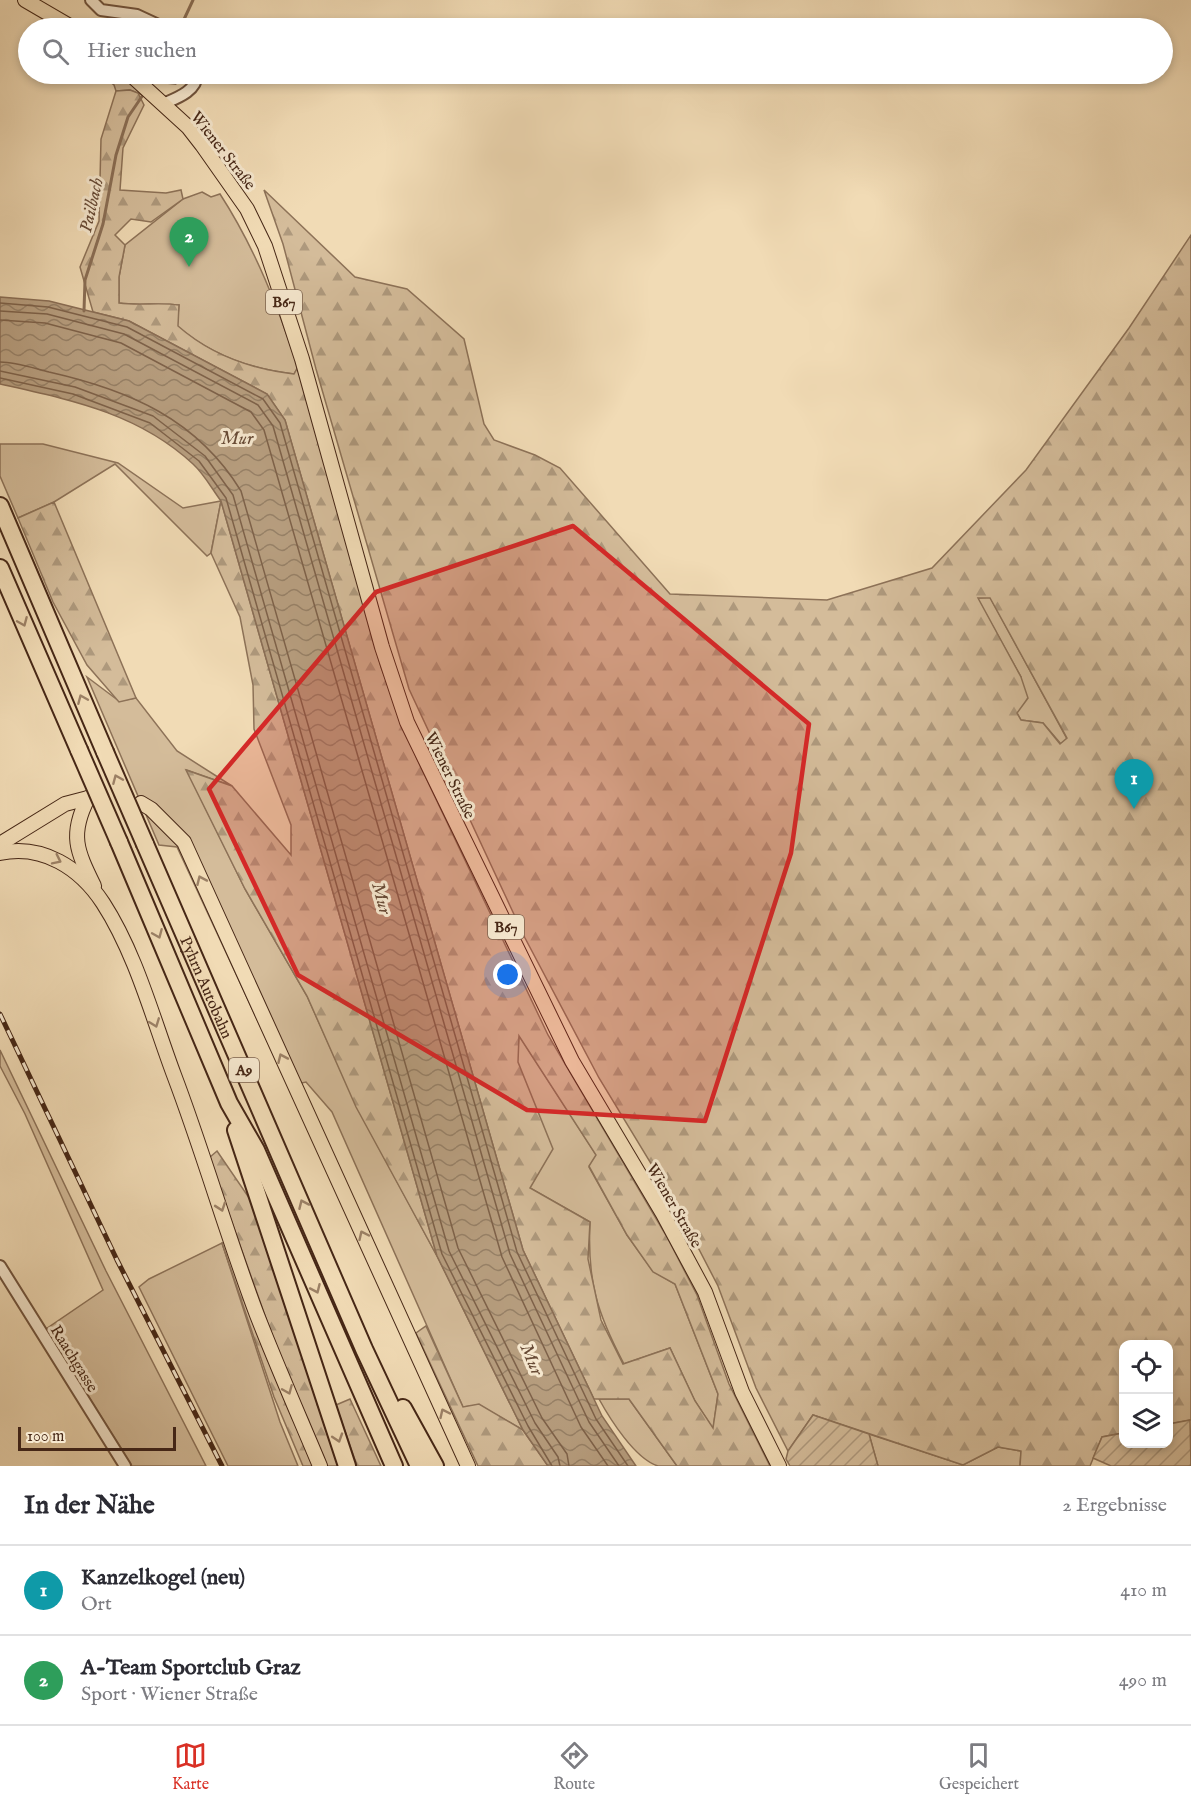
<!DOCTYPE html>
<html lang="de">
<head>
<meta charset="utf-8">
<style>
  body { margin:0; font-family:"IM FELL English",serif; background:#f2f2f3; color:#2b2b33 }
  .controls { position:absolute; right:18px; bottom:18px; display:grid; overflow:hidden; border-radius:12px; box-shadow:0 3px 9px #0003 }
  .controls button { width:54px; height:54px; display:grid; place-items:center; padding:0; border:0; border-bottom:2px solid #e1e1e2; background:#fff; color:#2b2b33; font:30px sans-serif }
  .scale { position:absolute; left:18px; bottom:15px; width:158px; box-sizing:border-box; padding-left:6px; border:3px solid #462716; border-top:0; font-size:16px; line-height:21px; white-space:nowrap; color:#462716; -webkit-text-stroke:4px #f6e8cf; paint-order:stroke }
  .you { position:absolute; left:508px; top:975px; width:21px; height:21px; margin:-15px; border:4px solid #fff; border-radius:50%; background:#1a73e8; box-shadow:0 0 0 9px #1a73e833 }
  .badge { display:grid; place-items:center; width:39px; height:39px; border-radius:50%; background:#d93025; color:#fff; font-size:20px; font-weight:700 }
  .pin { position:absolute; translate:-50% -50px; filter:drop-shadow(0 2px 3px #0008) }
  .pin::after { content:''; position:absolute; top:32px; width:21px; height:18px; background:inherit; clip-path:polygon(0 0,100% 0,50% 100%) }
  .list { margin:0; padding:0; list-style:none }
  h2 { display:flex; justify-content:space-between; align-items:center; height:78px; margin:0; padding:0 24px; font-size:26px }
  h2 small { font-size:20px; font-weight:400; color:#7c7c81 }
  .list li { display:grid; grid-template-columns:39px 1fr auto; gap:18px; align-items:center; box-sizing:border-box; height:90px; padding:0 24px; border-top:2px solid #e1e1e2 }
  .list b { display:block; font-size:22px; white-space:nowrap }
  .list p { margin:0; font-size:20px; white-space:nowrap; color:#7c7c81 }
  .list em { font-size:20px; font-style:normal; color:#7c7c81 }
  .icon { flex:none; width:33px; height:33px; fill:none; stroke:currentColor; stroke-width:2; stroke-linecap:round; stroke-linejoin:round }
  .map { position:relative; flex:none; width:1191px; height:1466px; overflow:hidden }
  .search { position:absolute; background:#fff; box-shadow:0 3px 9px #0003; left:18px; right:18px; top:18px; height:66px; display:flex; align-items:center; gap:15px; box-sizing:border-box; padding:0 21px; border-radius:33px; color:#7c7c81; font-size:22px }
  .sheet { height:258px; background:#fff }
  nav { display:flex; justify-content:space-around; align-items:center; box-sizing:border-box; height:84px; border-top:2px solid #e1e1e2; background:#fff; font-size:16px; color:#7c7c81 }
  nav a { display:grid; justify-items:center; gap:3px }
  nav .on { color:#d93025 }
  .map>svg:first-child { display:block }
  .green { fill:#d4bc9a; stroke:#8d7258; stroke-width:1.5 }
  .forest { fill:url(#forest-firs); stroke:#8d7258; stroke-width:1.5; fill-rule:evenodd }
  .garden { fill:url(#garden-furrows); stroke:#8d7258; stroke-width:1.5 }
  .water { fill:url(#water-waves); stroke:#8a6e55; stroke-width:1.5 }
  .lines { fill:none; stroke-linecap:round; stroke-linejoin:round }
  .shore { stroke:#7e624a; stroke-width:1.5 }
  .stream { stroke:#8a6e55; stroke-width:3 }
  .minor-casing { stroke:#71543e; stroke-width:14 }
  .major-casing { stroke:#462716; stroke-width:16 }
  .highway-casing { stroke:#462716; stroke-width:20 }
  .minor { stroke:#f6e8cf; stroke-width:10 }
  .major { stroke:#f1dbb5; stroke-width:14 }
  .highway { stroke:#f1dbb5; stroke-width:16 }
  .rail-casing { stroke:#462716; stroke-width:5 }
  .rail { stroke:#f6e8cf; stroke-width:3; stroke-dasharray:9; stroke-linecap:butt }
  .highway-bridge-casing { stroke:#462716; stroke-width:20; stroke-linecap:butt }
  .highway-bridge { stroke:#f1dbb5; stroke-width:16 }
  .oneway { stroke:#9c8166 }
  .marked { fill:#d62828; fill-opacity:0.2; stroke:#d62828; stroke-width:4.5; stroke-linejoin:round }
  .labels { text-anchor:middle; stroke-width:6; stroke-linejoin:round; paint-order:stroke }
  .shield { fill:#f6e8cf; stroke:#7b614e; stroke-width:1.5 }
  .shield-label { font-size:15px; font-weight:bold; fill:#462716 }
  .street-label { font-size:16px; fill:#462716; stroke:#f6e8cf }
  .water-label { font-size:18px; font-style:italic; fill:#684b36; stroke:#f6e8cf }
</style>
</head>
<body>
<div class="map">
<svg width="1191" height="1466" viewBox="0 0 1191 1466">
  <defs>
    <pattern id="forest-firs" width="22" height="20" patternUnits="userSpaceOnUse" patternTransform="scale(1.5)"><rect width="22" height="20" fill="#d4bc9a"/><path d="M5 1l3.5 6h-7zM16 11l3.5 6h-7z" fill="#ae997d"/></pattern>
    <pattern id="garden-furrows" width="10" height="10" patternUnits="userSpaceOnUse" patternTransform="scale(1.5)"><rect width="10" height="10" fill="#d4bc9a"/><path d="M-1 1l2-2M0 10L10 0M9 11l2-2" fill="none" stroke="#ae997d"/></pattern>
    <pattern id="water-waves" width="16" height="10" patternUnits="userSpaceOnUse" patternTransform="scale(1.5)"><rect width="16" height="10" fill="#b79e7f"/><path d="M0 5q4-4 8 0t8 0" fill="none" stroke="#978167"/></pattern>
  </defs>
  <rect width="100%" height="100%" fill="#f1dbb5"/>
  <filter id="stains"><feTurbulence type="fractalNoise" baseFrequency=".00333" numOctaves="4"/><feColorMatrix values="0 0 0 0 .2 0 0 0 0 .09 0 0 0 0 .02 0 0 0 .5 -.17"/></filter>
  <radialGradient id="worn" r=".72"><stop offset=".6" stop-color="#630" stop-opacity="0"/><stop offset="1" stop-color="#630" stop-opacity=".3"/></radialGradient>
  <g class="green">
    <polygon points="100,74 120,74 152,99 130,90 116,91 114,85"/>
    <polygon points="147,74 166,74 175,84 157,82"/>
    <path d="M202,192L211,197L220,194C255,248 278,307 298,367L294,374C250,369 211,355 177,326L179,305C158,302 140,306 119,303V277L125,245L183,199Z"/>
    <polygon points="0,444 43,444 118,463 183,508 221,501 211,553 207,556 115,464 54,502 18,518 0,476"/>
    <polygon points="990,597 1067,739 1061,744 1043,723 1021,720 1017,713 1021,677 977,598"/>
    <polygon points="87,677 119,701 136,698 177,751 232,786 187,770 245,889 307,996 357,1107 437,1256 523,1430 479,1405 463,1407 332,1112 306,1082 288,1086 177,847 159,845"/>
    <path d="M519,1035L597,1156L589,1167L627,1235L653,1271L675,1284L718,1394L713,1429L695,1401L670,1348L624,1364C597,1313 587,1281 590,1222L530,1188L517,1062Z"/>
    <polygon points="0,1050 106,1271 206,1466 132,1466 46,1329 103,1290 25,1114 0,1066"/>
    <polygon points="222,1243 280,1422 298,1466 228,1466 139,1287 149,1279"/>
    <path d="M599,1399H629L677,1466C672,1466 663,1466 658,1466C635,1459 610,1419 599,1399Z"/>
    <polygon points="869,1434 963,1465 998,1447 1021,1451 1020,1466 878,1466"/>
  </g>
  <g class="forest">
    <path d="M130,90L138,93L144,105L123,148L120,190L166,193L181,190L183,199L151,222L131,219L115,235L125,245L119,277V303C140,306 158,302 179,305L178,326C211,355 250,369 294,374L298,367L381,667L417,759L548,1035L667,1237L697,1295L729,1384L770,1466H677L629,1399H594L523,1250L285,420L267,394L129,321L93,312L80,267L99,221L101,139L116,91ZM519,1036L596,1155L589,1166L627,1235L653,1272L675,1284L718,1394L713,1428L695,1401L670,1348L623,1364L601,1320L588,1259L590,1222L530,1188L553,1149L518,1062Z"/>
    <path d="M264,190L355,277L407,289L464,339L484,424L494,440L535,455L560,468L670,594L827,600L932,568L1026,470L1129,328L1191,235V1420L1169,1424L1168,1344H1124L1123,1433L1102,1437L1090,1466H1020L1021,1451L998,1447L963,1465L813,1415L788,1451L756,1388L718,1286L675,1203L599,1078L525,938L409,689L316,369L283,244ZM978,598H990L1067,738L1060,744L1043,723L1021,720L1017,713L1028,698L1021,677Z"/>
    <polygon points="221,501 437,1256 356,1107 307,996 245,889 186,770 232,786 291,855 291,825 254,729 253,685 240,617 211,553"/>
    <polygon points="54,502 136,698 119,702 87,665 53,602 18,518"/>
    <polygon points="217,1151 254,1205 339,1466 326,1466 273,1338 209,1158"/>
    <polygon points="227,1242 316,1466 303,1466 274,1397 222,1243"/>
    <polygon points="426,1326 463,1407 479,1404 523,1430 548,1466 478,1466 416,1333"/>
    <polygon points="350,1399 381,1466 357,1466 336,1405"/>
  </g>
  <g class="garden">
    <polygon points="813,1415 869,1434 878,1466 790,1466 786,1459 788,1451"/>
    <polygon points="1190,1420 1191,1466 1111,1466 1093,1458 1102,1437 1123,1433 1124,1444 1168,1444 1169,1424"/>
  </g>
  <path class="water" d="M0,297L49,301L129,321L267,394L285,420L523,1250L602,1416L636,1466H548L523,1430L437,1256L221,501C212,489 204,474 193,464C138,413 71,400 0,384Z"/>
  <g class="lines">
    <g class="shore">
      <polyline points="0,303 48,307 127,327 263,399 280,423 517,1252 596,1419 628,1466"/>
      <polyline points="0,311 47,314 124,334 258,405 273,426 510,1254 589,1422 619,1466"/>
      <polyline points="0,320 45,323 121,343 251,412 264,430 502,1257 581,1427 608,1466"/>
      <path d="M0,362C16,362 33,368 49,372C129,390 197,419 241,491L458,1248L542,1418L567,1454L569,1466"/>
      <polyline points="0,371 75,387 153,416 205,456 233,495 449,1251 535,1423 558,1457 560,1466"/>
      <polyline points="0,378 73,394 150,423 199,461 226,498 442,1254 528,1426 552,1466"/>
    </g>
    <g class="stream">
      <polyline points="180,28 193,0"/>
      <polyline points="149,87 158,74"/>
      <polyline points="84,311 85,280 103,224 116,155 128,117 145,92"/>
    </g>
    <defs>
      <g id="minor">
        <polyline points="91,0 101,10 137,15 165,28"/>
        <path d="M163,104C177,98 197,91 197,74"/>
        <polyline points="0,1266 125,1466"/>
      </g>
      <g id="major">
        <polyline points="25,0 73,28"/>
        <polyline points="130,74 188,127 202,145 247,209 265,246 302,359 382,647 407,722 572,1061 663,1214 705,1292 742,1392 779,1466"/>
        <path d="M88,798C69,835 77,851 94,886"/>
        <polyline points="141,803 151,809 184,842 468,1466"/>
        <polyline points="0,844 65,804 88,798"/>
        <path d="M0,853C43,844 80,868 103,903C136,954 153,1019 174,1075C204,1154 227,1236 257,1315C277,1366 299,1416 320,1466"/>
      </g>
      <g id="highway">
        <polyline points="0,506 105,752"/>
        <polyline points="0,568 79,750"/>
        <polyline points="119,842 229,1103 256,1150 394,1466"/>
        <path id="s1" d="M145,844L364,1349L419,1466"/>
        <polyline points="236,1130 347,1466"/>
        <polyline points="403,1408 435,1466"/>
      </g>
    </defs>
    <use href="#minor" class="minor-casing"/>
    <use href="#major" class="major-casing"/>
    <use href="#highway" class="highway-casing"/>
    <use href="#minor" class="minor"/>
    <use href="#major" class="major"/>
    <use href="#highway" class="highway"/>
    <defs>
      <polyline id="rail" points="0,1014 117,1260 222,1466"/>
    </defs>
    <use href="#rail" class="rail-casing"/>
    <use href="#rail" class="rail"/>
    <defs>
      <g id="highway-bridge">
        <polyline points="79,750 119,842"/>
        <polyline points="105,752 145,844"/>
      </g>
    </defs>
    <use href="#highway-bridge" class="highway-bridge-casing"/>
    <use href="#highway-bridge" class="highway-bridge"/>
  </g>
  <defs><path id="oneway-chevron" d="M-2-3.5L2.5 0L-2 3.5" fill="none" stroke-width="1.6" stroke-linecap="round" stroke-linejoin="round" transform="scale(1.5)"/></defs>
  <g class="oneway">
    <use href="#oneway-chevron" transform="translate(23 622) rotate(67)"/>
    <use href="#oneway-chevron" transform="translate(82 699) rotate(-113)"/>
    <use href="#oneway-chevron" transform="translate(117 779) rotate(-113)"/>
    <use href="#oneway-chevron" transform="translate(57 860) rotate(26)"/>
    <use href="#oneway-chevron" transform="translate(201 880) rotate(-114)"/>
    <use href="#oneway-chevron" transform="translate(158 934) rotate(67)"/>
    <use href="#oneway-chevron" transform="translate(155 1023) rotate(69)"/>
    <use href="#oneway-chevron" transform="translate(282 1058) rotate(-114)"/>
    <use href="#oneway-chevron" transform="translate(303 1204) rotate(-114)"/>
    <use href="#oneway-chevron" transform="translate(221 1207) rotate(71)"/>
    <use href="#oneway-chevron" transform="translate(363 1235) rotate(-115)"/>
    <use href="#oneway-chevron" transform="translate(316 1289) rotate(66)"/>
    <use href="#oneway-chevron" transform="translate(288 1390) rotate(67)"/>
    <use href="#oneway-chevron" transform="translate(444 1413) rotate(-115)"/>
    <use href="#oneway-chevron" transform="translate(338 1438) rotate(72)"/>
  </g>
  <path class="marked" d="M573,526L809,724L791,853L705,1121L527,1110L298,975L209,789L376,592Z"/>
  <g class="labels">
    <g class="shield">
      <rect x="266" y="290" width="36" height="24" rx="4.5"/>
      <rect x="488" y="915" width="36" height="24" rx="4.5"/>
      <rect x="229" y="1058" width="30" height="24" rx="4.5"/>
    </g>
    <g class="shield-label">
      <text x="284" y="307">B67</text>
      <text x="506" y="932">B67</text>
      <text x="244" y="1075">A9</text>
    </g>
    <g class="street-label">
      <text transform="translate(224 150) rotate(52)" y="6">Wiener Straße</text>
      <text transform="translate(451 775) rotate(64)" y="6">Wiener Straße</text>
      <text dy="6" stroke="none"><textPath href="#s1" startOffset="156">Pyhrn Autobahn</textPath></text>
      <text transform="translate(675 1205) rotate(60)" y="6">Wiener Straße</text>
      <text transform="translate(75 1358) rotate(58)" y="6">Raachgasse</text>
    </g>
    <g class="water-label">
      <text transform="translate(91 205) rotate(-77)" y="6">Pailbach</text>
      <text x="237" y="444">Mur</text>
      <text transform="translate(382 898) rotate(75)" y="6">Mur</text>
      <text transform="translate(532 1359) rotate(67)" y="6">Mur</text>
    </g>
  </g>
  <rect width="100%" height="100%" filter="url(#stains)"/>
  <rect width="100%" height="100%" fill="url(#worn)"/>
</svg>
<div class="controls">
<button><svg class="icon" aria-label="locate" viewBox="0 0 24 24"><circle cx="12" cy="12" r="6"/><path d="M12 2v4M12 18v4M2 12h4M18 12h4"/></svg></button>
<button><svg class="icon" aria-label="layers" viewBox="0 0 24 24"><path d="M12 4l9 5-9 5-9-5zM3 14l9 5 9-5"/></svg></button>
</div>
<div class="scale">100 m</div>
<div class="you"></div>
<div class="pin badge" style="left:1134px;top:809px;background:#0f9aa8">1</div>
<div class="pin badge" style="left:189px;top:267px;background:#2e9e5b">2</div>
<div class="search"><svg class="icon" aria-label="search" viewBox="0 0 24 24"><circle cx="10" cy="10" r="6"/><path d="M15 15l6 6"/></svg>Hier suchen</div>
</div>
<section class="sheet">
<h2>In der Nähe<small>2 Ergebnisse</small></h2>
<ul class="list">
<li><span class="badge" style="background:#0f9aa8">1</span><div><b>Kanzelkogel (neu)</b><p>Ort</p></div><em>410 m</em></li>
<li><span class="badge" style="background:#2e9e5b">2</span><div><b>A-Team Sportclub Graz</b><p>Sport · Wiener Straße</p></div><em>490 m</em></li>
</ul>
</section>
<nav>
<a class="on"><svg class="icon" aria-label="map" viewBox="0 0 24 24"><path d="M3 6l6-2 6 2 6-2v14l-6 2-6-2-6 2zM9 4v14M15 6v14"/></svg>Karte</a>
<a><svg class="icon" aria-label="directions" viewBox="0 0 24 24"><path d="M12 3l9 9-9 9-9-9zM9 14v-3h6M13 9l2 2-2 2"/></svg>Route</a>
<a><svg class="icon" aria-label="saved" viewBox="0 0 24 24"><path d="M7 4h10v16l-5-4-5 4z"/></svg>Gespeichert</a>
</nav>
</body>
</html>
